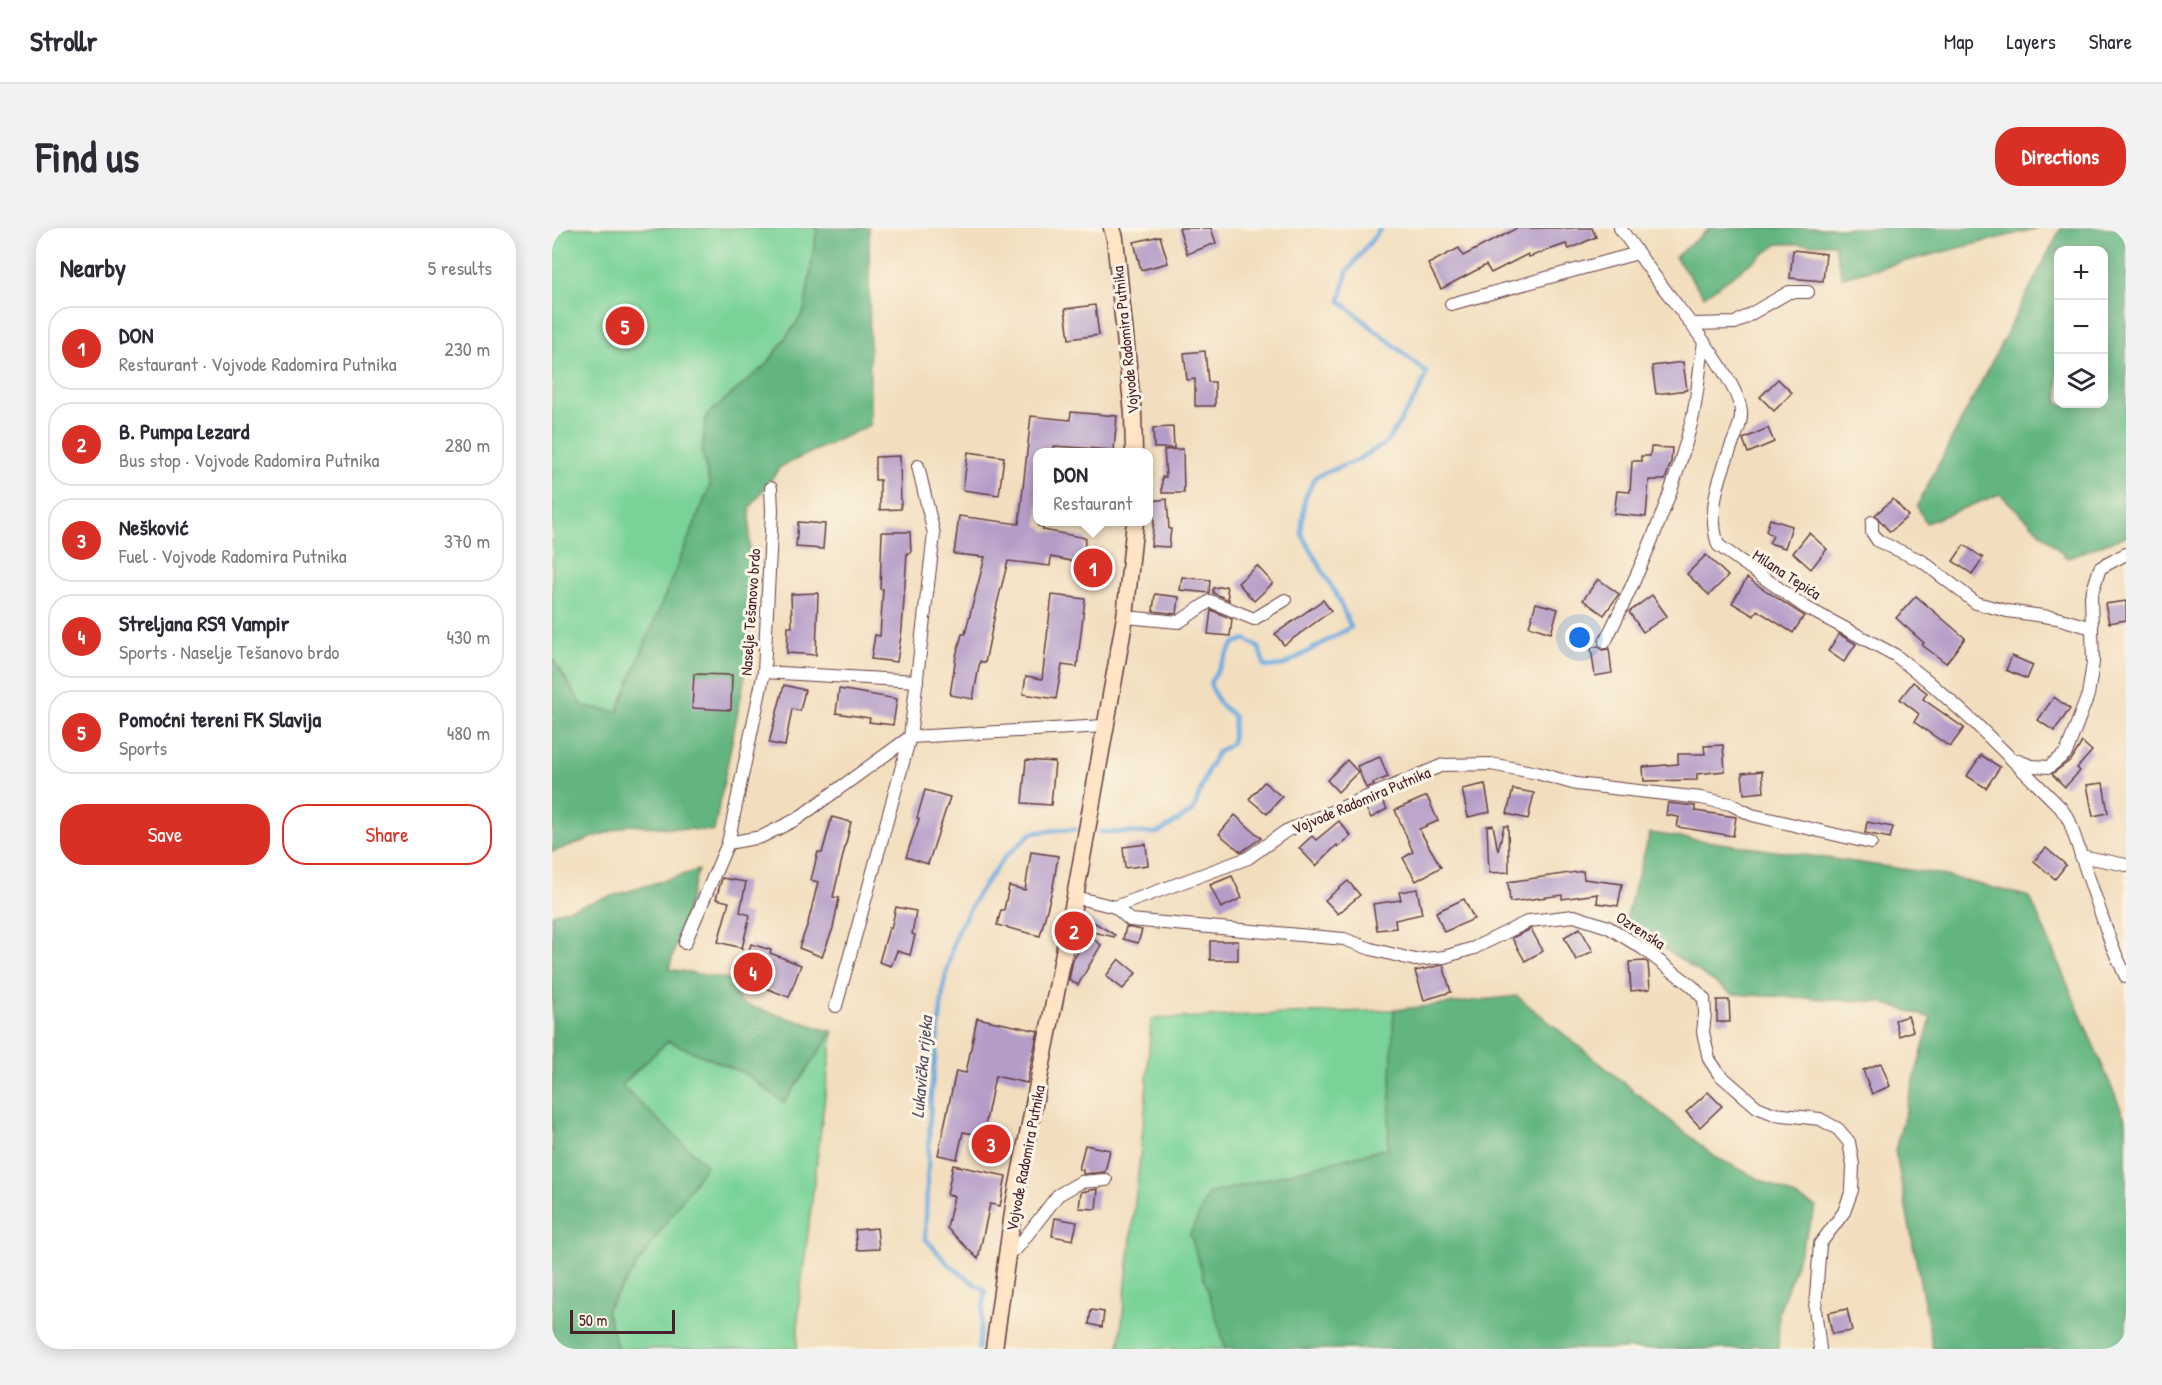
<!DOCTYPE html>
<html lang="en">
<head>
<meta charset="utf-8">
<style>
  body { margin:0; font-family:"Patrick Hand",sans-serif; background:#f2f2f3; color:#2b2b33 }
  .controls { position:absolute; right:18px; top:18px; display:grid; overflow:hidden; border-radius:12px; box-shadow:0 3px 15px #0003 }
  .controls button { width:54px; height:54px; display:grid; place-items:center; padding:0; border:0; border-bottom:2px solid #e1e1e2; background:#fff; color:#2b2b33; font:30px sans-serif }
  .scale { position:absolute; left:18px; bottom:15px; width:105px; box-sizing:border-box; padding-left:6px; border:3px solid #4a1f2b; border-top:0; font-size:16px; line-height:21px; white-space:nowrap; color:#4a1f2b; -webkit-text-stroke:4px #fcf5e5; paint-order:stroke }
  .you { position:absolute; left:1028px; top:410px; width:21px; height:21px; margin:-15px; border:4px solid #fff; border-radius:50%; background:#1a73e8; box-shadow:0 0 0 9px #1a73e833 }
  .badge { display:grid; place-items:center; width:39px; height:39px; border-radius:50%; background:#d93025; color:#fff; font-size:20px; font-weight:700 }
  .pin { position:absolute; translate:-50% -50%; border:3px solid #fff; box-shadow:0 2px 6px #0006 }
  .popup { position:absolute; left:481px; top:220px; width:120px; height:78px; box-sizing:border-box; display:grid; place-content:center; border-radius:12px; background:#fff; filter:drop-shadow(0 2px 4px #0005); font-size:20px; white-space:nowrap; color:#7c7c81 }
  .popup b { font-size:22px; color:#2b2b33 }
  .popup::after { content:''; position:absolute; left:50%; top:100%; margin-left:-12px; border:12px solid transparent; border-top-color:#fff }
  .list { margin:0; padding:0; list-style:none }
  h2 { display:flex; justify-content:space-between; align-items:center; height:78px; margin:0; padding:0 24px; font-size:26px }
  h2 small { font-size:20px; font-weight:400; color:#7c7c81 }
  .list li { display:grid; grid-template-columns:39px 1fr auto; gap:18px; align-items:center; box-sizing:border-box; height:84px; margin:0 12px 12px; padding:0 12px; border:2px solid #e1e1e2; border-radius:24px }
  .list b { display:block; font-size:22px; white-space:nowrap }
  .list p { margin:0; font-size:20px; white-space:nowrap; color:#7c7c81 }
  .list em { font-size:20px; font-style:normal; color:#7c7c81 }
  .actions { display:flex; gap:12px; padding:18px 24px }
  .actions a { flex:1; padding:14px 0; border:2px solid #d93025; border-radius:24px; text-align:center; font-size:21px; color:#d93025 }
  .actions .main { background:#d93025; color:#fff }
  .icon { flex:none; width:33px; height:33px; fill:none; stroke:currentColor; stroke-width:2; stroke-linecap:round; stroke-linejoin:round }
  .map { position:relative; flex:none; width:1574px; height:1121px; overflow:hidden; border-radius:24px }
  header { display:flex; align-items:center; gap:36px; box-sizing:border-box; height:84px; padding:0 30px; background:#fff; border-bottom:2px solid #e1e1e2 }
  header strong { font-size:28px }
  nav { display:flex; gap:33px; margin-inline-start:auto; font-size:21px }
  .intro { display:flex; align-items:center; justify-content:space-between; box-sizing:border-box; height:144px; padding:0 36px }
  h1 { margin:0; font-size:42px }
  .button { padding:15px 27px; border-radius:24px; background:#d93025; color:#fff; font-size:21px; font-weight:700 }
  main { display:flex; gap:36px; padding:0 36px }
  aside { flex:1; background:#fff; border-radius:24px; box-shadow:0 3px 15px #0003 }
  .map>svg:first-child { display:block }
  .green { fill:#79d399; stroke:#627962; stroke-width:1.5 }
  .forest { fill:#62b581; stroke:#566a56; stroke-width:1.5; fill-rule:evenodd }
  .lines { fill:none; stroke-linecap:round; stroke-linejoin:round }
  .stream { stroke:#6eaadf; stroke-width:4.5 }
  .building { fill:#b49cc8 }
  .minor-casing { stroke:#633c41; stroke-width:14 }
  .secondary-casing { stroke:#633c41; stroke-width:19 }
  .minor { stroke:#fff; stroke-width:12 }
  .secondary { stroke:#ffe4c6; stroke-width:16 }
  .labels { text-anchor:middle; stroke-width:6; stroke-linejoin:round; paint-order:stroke }
  .street-label { font-size:16px; fill:#4a1f2b; stroke:#fcf5e5 }
  .water-label { font-size:18px; font-style:italic; fill:#57506a; stroke:#fcf5e5 }
</style>
</head>
<body>
<header>
<strong>Strollr</strong>
<nav><a>Map</a><a>Layers</a><a>Share</a></nav>
</header>
<div class="intro"><h1>Find us</h1><a class="button">Directions</a></div>
<main>
<aside>
<h2>Nearby<small>5 results</small></h2>
<ul class="list">
<li><span class="badge">1</span><div><b>DON</b><p>Restaurant · Vojvode Radomira Putnika</p></div><em>230 m</em></li>
<li><span class="badge">2</span><div><b>B. Pumpa Lezard</b><p>Bus stop · Vojvode Radomira Putnika</p></div><em>280 m</em></li>
<li><span class="badge">3</span><div><b>Nešković</b><p>Fuel · Vojvode Radomira Putnika</p></div><em>370 m</em></li>
<li><span class="badge">4</span><div><b>Streljana RS9 Vampir</b><p>Sports · Naselje Tešanovo brdo</p></div><em>430 m</em></li>
<li><span class="badge">5</span><div><b>Pomoćni tereni FK Slavija</b><p>Sports</p></div><em>480 m</em></li>
</ul>
<div class="actions"><a class="main">Save</a><a>Share</a></div>
</aside>
<div class="map">
<svg width="1574" height="1121" viewBox="0 0 1574 1121">
  <rect width="100%" height="100%" fill="#fcf5e5"/>
  <filter id="ink" filterUnits="userSpaceOnUse"><feTurbulence type="fractalNoise" baseFrequency=".0167" numOctaves="2"/><feDisplacementMap in="SourceGraphic" scale="12" xChannelSelector="R" yChannelSelector="G"/><feConvolveMatrix kernelMatrix="1 2 1 2 8 2 1 2 1" color-interpolation-filters="sRGB"/></filter>
  <filter id="wash" filterUnits="userSpaceOnUse"><feTurbulence type="fractalNoise" baseFrequency=".008" numOctaves="4" result="noise"/><feDisplacementMap in="SourceGraphic" scale="24" xChannelSelector="R" yChannelSelector="G"/><feGaussianBlur stdDeviation="1.35" result="paint"/><feColorMatrix in="noise" values="0 0 0 0 0 0 0 0 0 0 0 0 0 0 0 0 0 1.4 0 .05"/><feComposite in="paint" operator="in"/></filter>
  <g filter="url(#wash)">
    <rect width="100%" height="100%" fill="#f2debe"/>
    <g class="green">
      <polygon points="0,0 263,0 265,2 252,84 214,137 154,188 150,223 158,258 65,484 31,478 0,430"/>
      <polygon points="842,782 836,920 656,967 639,1006 674,1121 567,1121 593,883 599,791"/>
      <polygon points="281,804 247,1075 245,1121 66,1121 54,1082 154,937 69,858 116,813 194,846 232,874"/>
    </g>
    <g class="forest">
      <polygon points="263,0 317,0 318,197 228,239 198,280 196,433 162,603 77,597 0,624 0,430 31,478 65,484 158,258 150,223 154,188 216,135 252,84 265,2"/>
      <polygon points="1158,0 1487,0 1290,49 1282,16 1226,16 1152,68 1123,29"/>
      <path d="M1509,0H1574V308L1515,330L1448,266L1374,295L1365,278ZM1506,22H1552V176H1506Z"/>
      <polygon points="1098,605 1386,646 1478,669 1574,893 1574,1121 1381,1121 1343,922 1379,790 1328,774 1180,766 1073,694"/>
      <polygon points="146,642 117,741 181,752 188,775 281,804 232,875 194,846 116,813 69,857 154,937 54,1082 66,1121 0,1121 0,686"/>
      <polygon points="965,768 1163,929 1264,979 1227,1084 1226,1121 1200,1117 1199,1121 674,1121 638,1006 656,966 836,920 842,782"/>
    </g>
    <g class="lines">
      <g class="stream">
        <polyline points="548,604 606,605 641,583 656,542 665,525 680,515 682,489 666,474 658,455 682,415 694,411 707,420 713,439 732,437 799,399 785,368 749,305 753,270 763,249 803,233 834,215 865,167 875,145 788,73 795,44 829,0"/>
        <polyline points="426,1121 433,1063 396,1036 373,1010 379,866 392,755 404,706 427,664 452,630 480,605 513,601 525,602"/>
      </g>
    </g>
    <g id="blocks">
      <g class="building">
        <polygon points="627,0 659,0 664,15 635,26"/>
        <polygon points="965,0 1040,0 1044,9 1017,21 1014,16 977,29 976,26 939,45 934,37 889,61 876,36 907,20 911,28"/>
        <polygon points="608,8 616,35 589,42 582,14"/>
        <polygon points="1241,22 1274,26 1271,53 1238,50"/>
        <polygon points="543,77 547,107 517,111 513,81"/>
        <polygon points="653,123 656,154 663,154 663,178 643,178 643,151 635,152 632,125"/>
        <polygon points="1131,134 1135,162 1104,166 1100,138"/>
        <polygon points="1226,151 1240,165 1222,183 1208,169"/>
        <polygon points="519,184 565,188 562,222 502,218 502,225 486,225 486,298 491,299 491,302 534,310 529,335 499,329 498,338 456,333 445,376 433,435 428,433 421,471 398,467 404,428 410,406 413,406 433,329 402,326 407,288 467,296 479,188 518,192"/>
        <polygon points="621,199 622,220 602,220 601,200"/>
        <polygon points="1216,200 1222,214 1196,225 1191,211"/>
        <polygon points="1099,219 1120,220 1119,234 1113,252 1097,252 1094,289 1062,286 1065,263 1078,264 1080,233 1089,233 1089,228 1098,228"/>
        <polygon points="631,221 632,265 610,265 610,249 614,249 612,222"/>
        <polygon points="416,224 452,229 447,267 411,262"/>
        <polygon points="348,228 349,281 328,282 328,252 323,252 323,229"/>
        <polygon points="615,271 617,301 619,301 617,319 599,318 602,293 600,273"/>
        <polygon points="1341,271 1356,288 1338,304 1323,287"/>
        <polygon points="1218,291 1240,298 1233,320 1217,315 1221,308 1214,303"/>
        <polygon points="246,294 273,296 271,321 244,319"/>
        <polygon points="330,304 358,304 359,325 355,325 350,401 345,434 319,431 323,407 328,408 331,361 328,361"/>
        <polygon points="1257,305 1275,321 1259,341 1241,325"/>
        <polygon points="1412,317 1431,330 1420,346 1401,333"/>
        <polygon points="1154,327 1176,348 1157,367 1135,346"/>
        <polygon points="536,334 551,335 550,346 535,344"/>
        <polygon points="705,338 721,355 702,373 686,355"/>
        <polygon points="630,349 658,352 657,365 628,362"/>
        <polygon points="1195,350 1252,388 1241,405 1205,382 1202,388 1180,375"/>
        <polygon points="1046,351 1067,366 1052,387 1031,372"/>
        <polygon points="674,358 677,372 661,365 661,360"/>
        <polygon points="266,365 264,427 235,425 236,399 240,399 239,366"/>
        <polygon points="603,366 627,369 625,386 601,383"/>
        <polygon points="500,367 533,371 525,439 510,437 504,471 471,466 474,448 490,451"/>
        <polygon points="1100,367 1115,388 1091,404 1077,384"/>
        <polygon points="1364,368 1413,410 1394,435 1370,417 1372,415 1344,390"/>
        <polygon points="771,372 779,383 732,417 723,406"/>
        <polygon points="1574,373 1574,392 1557,395 1553,376"/>
        <polygon points="984,375 1006,381 999,405 977,398"/>
        <polygon points="659,382 680,391 678,408 656,406"/>
        <polygon points="1287,406 1304,416 1292,434 1276,423"/>
        <polygon points="1046,418 1050,422 1057,421 1060,445 1043,448 1039,420"/>
        <polygon points="1460,428 1481,437 1475,451 1454,442"/>
        <polygon points="142,446 180,447 179,482 140,480"/>
        <polygon points="1361,454 1375,465 1371,471 1412,500 1398,519 1362,494 1367,486 1348,471"/>
        <polygon points="232,457 253,462 248,483 240,481 233,518 217,515"/>
        <polygon points="287,461 345,471 341,497 317,494 318,490 284,485"/>
        <polygon points="1502,469 1518,481 1502,503 1486,492"/>
        <polygon points="1530,514 1540,523 1525,540 1528,543 1513,559 1500,546 1520,531"/>
        <polygon points="1171,517 1173,543 1145,546 1145,552 1092,553 1091,539 1126,536 1126,526 1153,526 1152,518"/>
        <polygon points="1429,527 1448,539 1434,560 1415,548"/>
        <polygon points="828,529 836,549 821,555 822,557 814,560 805,538"/>
        <polygon points="474,532 503,534 499,577 470,575"/>
        <polygon points="795,532 806,544 786,564 775,552"/>
        <polygon points="1210,543 1212,564 1192,566 1190,545"/>
        <polygon points="712,554 730,569 715,586 697,571"/>
        <polygon points="1551,555 1556,585 1541,588 1535,557"/>
        <polygon points="933,556 938,584 916,589 910,561"/>
        <polygon points="961,561 982,565 976,591 955,586"/>
        <polygon points="373,562 398,569 376,636 354,629 367,591 365,590"/>
        <polygon points="875,568 886,593 867,601 889,639 864,653 851,630 861,624 843,582"/>
        <polygon points="830,572 835,581 819,590 813,579"/>
        <polygon points="1116,575 1143,578 1143,583 1184,589 1181,608 1125,599 1127,589 1114,587"/>
        <polygon points="683,587 709,610 689,624 667,606"/>
        <polygon points="280,589 299,594 281,669 287,670 281,700 270,729 247,720 256,695 266,654 259,652 266,624 270,625"/>
        <polygon points="787,593 799,608 786,619 785,617 764,638 747,620 760,608 764,612"/>
        <polygon points="1315,594 1341,599 1338,610 1313,605"/>
        <polygon points="941,597 946,623 952,598 956,598 957,644 937,645 935,598"/>
        <polygon points="594,616 596,637 573,640 571,619"/>
        <polygon points="1494,620 1514,637 1503,651 1482,633"/>
        <polygon points="479,624 506,628 501,659 488,708 445,697 449,682 452,682 457,658 473,662"/>
        <polygon points="1031,643 1032,651 1070,656 1066,678 1045,675 1046,666 1010,671 1010,667 958,674 956,654"/>
        <polygon points="680,648 690,670 669,680 658,657"/>
        <polygon points="170,650 194,654 188,684 198,687 190,720 166,714 177,674 164,671"/>
        <polygon points="796,653 808,667 786,686 773,672"/>
        <polygon points="865,661 870,686 843,692 844,700 825,702 821,676 849,672 847,664"/>
        <polygon points="912,671 922,691 892,704 884,684"/>
        <polygon points="344,679 364,683 360,706 363,707 358,727 345,723 339,738 327,734 337,700 339,701"/>
        <polygon points="535,690 563,707 562,709 529,701"/>
        <polygon points="574,699 590,702 586,715 571,711"/>
        <polygon points="1028,700 1041,723 1024,732 1012,709"/>
        <polygon points="979,701 991,723 973,733 960,710"/>
        <polygon points="536,707 549,717 526,757 517,752 521,732"/>
        <rect x="658" y="713" width="28" height="19"/>
        <polygon points="199,716 219,722 218,725 249,737 237,769 208,758 207,761 187,755"/>
        <polygon points="567,731 584,745 571,761 554,748"/>
        <polygon points="1093,733 1096,735 1098,761 1079,763 1077,734"/>
        <polygon points="891,737 899,764 872,772 863,743"/>
        <polygon points="1165,772 1177,772 1178,794 1165,794"/>
        <polygon points="1356,788 1361,803 1347,808 1343,792"/>
        <polygon points="425,790 486,803 475,855 443,848 431,908 411,904 405,931 386,927 404,843 414,845"/>
        <polygon points="1329,835 1338,858 1320,866 1311,842"/>
        <polygon points="1156,864 1170,878 1148,899 1134,884"/>
        <polygon points="533,917 558,922 553,944 531,946 531,942 527,941"/>
        <polygon points="401,937 454,948 448,978 438,976 426,1031 395,1000 402,968 395,967"/>
        <polygon points="546,961 544,981 527,980 529,964"/>
        <polygon points="503,990 525,994 521,1012 500,1008"/>
        <polygon points="325,1000 327,1021 305,1022 303,1002"/>
        <polygon points="1295,1081 1300,1103 1280,1106 1276,1085"/>
        <polygon points="539,1082 552,1084 550,1099 537,1096"/>
      </g>
    </g>
  </g>
  <g filter="url(#ink)">
    <use href="#blocks" fill-opacity="0" stroke="#633c41" stroke-width="1.5"/>
    <g class="lines">
      <defs>
        <g id="minor">
          <path d="M1068,0C1085,24 1102,48 1120,71C1137,93 1188,158 1189,184C1190,196 1183,208 1179,219C1167,251 1155,282 1166,317L1253,379L1343,427L1376,453L1423,495L1508,579L1517,592L1560,718L1574,749"/>
          <polyline points="899,76 1086,25"/>
          <polyline points="1140,96 1183,95 1237,64 1256,64"/>
          <polyline points="219,260 220,283 212,444 176,615 209,609 245,591 358,509 382,306 366,238"/>
          <polyline points="1320,294 1320,304 1326,313 1370,333 1424,375 1455,383 1505,390 1540,400"/>
          <polyline points="573,389 627,394 658,373 702,391 733,372"/>
          <path d="M1053,414C1088,343 1121,269 1140,192C1146,167 1147,140 1152,115"/>
          <polyline points="212,444 365,453"/>
          <polyline points="1464,532 1480,538 1497,539 1514,525 1536,467 1541,435 1539,368 1548,340 1574,326"/>
          <polyline points="1529,628 1574,637"/>
          <polyline points="523,669 563,679 696,630 734,603 891,537 939,536 985,545 1024,556 1149,570 1178,576 1200,587 1319,615"/>
          <polyline points="563,679 578,692 792,711 819,721 863,732 892,729 922,720 977,693 1022,688 1056,699 1090,720 1140,758 1152,771 1153,786 1151,804 1157,831 1167,846 1205,879 1222,886 1268,891 1286,901 1297,914 1301,937 1300,962 1292,984 1268,1016 1263,1081 1268,1121"/>
          <polyline points="133,715 176,615"/>
          <polyline points="284,778 358,509 552,498"/>
          <polyline points="456,1025 465,1020 506,967 529,954 554,952"/>
        </g>
        <g id="secondary">
          <polyline points="560,0 563,10 581,186 582,224"/>
          <polyline points="442,1121 462,977 523,669 573,389 583,294"/>
        </g>
      </defs>
      <use href="#minor" class="minor-casing"/>
      <use href="#secondary" class="secondary-casing"/>
      <use href="#minor" class="minor"/>
      <use href="#secondary" class="secondary"/>
    </g>
  </g>
  <g class="labels">
    <g class="street-label">
      <text transform="translate(573 112) rotate(-96)" y="6">Vojvode Radomira Putnika</text>
      <text transform="translate(1235 346) rotate(33)" y="6">Milana Tepića</text>
      <text transform="translate(198 384) rotate(-86)" y="6">Naselje Tešanovo brdo</text>
      <text transform="translate(809 572) rotate(-23)" y="6">Vojvode Radomira Putnika</text>
      <text transform="translate(1089 702) rotate(33)" y="6">Ozrenska</text>
      <text transform="translate(473 930) rotate(-79)" y="6">Vojvode Radomira Putnika</text>
    </g>
    <g class="water-label">
      <text transform="translate(370 839) rotate(-85)" y="6">Lukavička rijeka</text>
    </g>
  </g>
</svg>
<div class="controls">
<button>+</button>
<button>−</button>
<button><svg class="icon" aria-label="layers" viewBox="0 0 24 24"><path d="M12 4l9 5-9 5-9-5zM3 14l9 5 9-5"/></svg></button>
</div>
<div class="scale">50 m</div>
<div class="you"></div>
<div class="pin badge" style="left:541px;top:340px">1</div>
<div class="popup"><b>DON</b>Restaurant</div>
<div class="pin badge" style="left:522px;top:703px">2</div>
<div class="pin badge" style="left:439px;top:916px">3</div>
<div class="pin badge" style="left:201px;top:744px">4</div>
<div class="pin badge" style="left:73px;top:98px">5</div>
</div>
</main>
</body>
</html>
